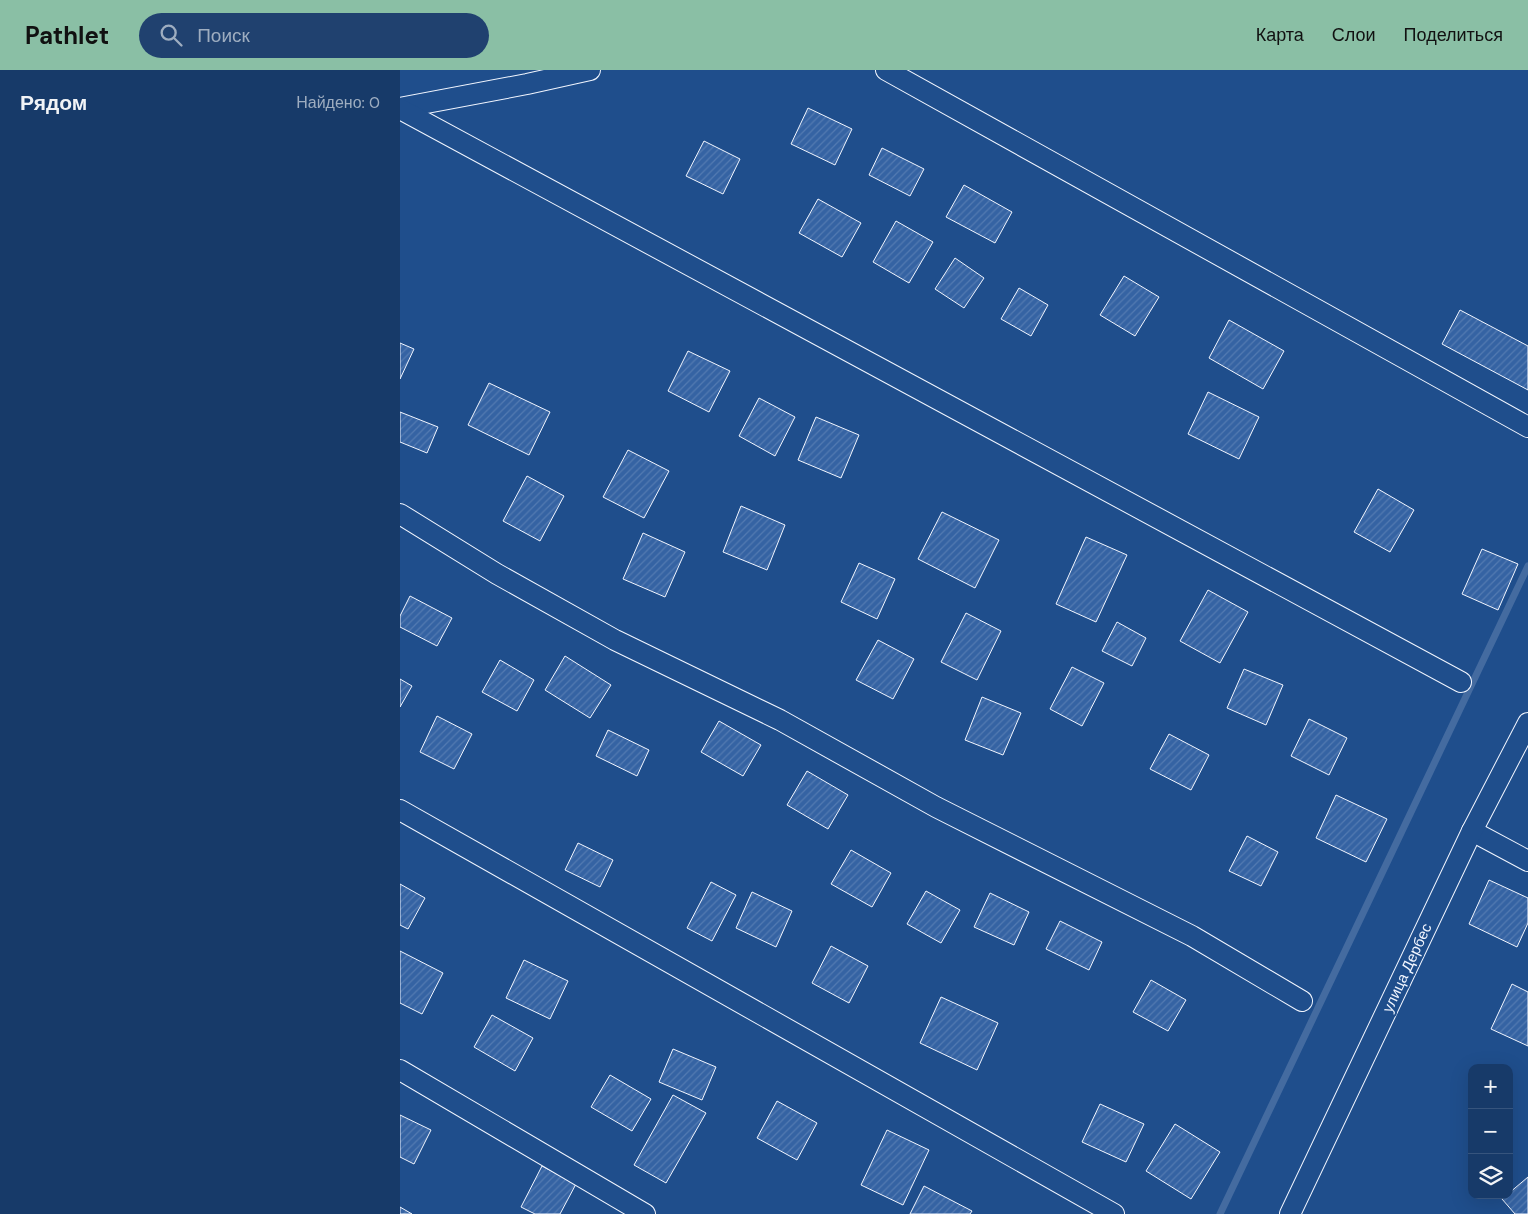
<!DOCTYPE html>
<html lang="ru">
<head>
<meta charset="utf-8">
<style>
  body { margin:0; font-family:"DM Sans",sans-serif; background:#20416f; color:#f1f3f6 }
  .controls { position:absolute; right:15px; bottom:15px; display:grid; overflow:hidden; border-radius:10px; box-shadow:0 5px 20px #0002 }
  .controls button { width:45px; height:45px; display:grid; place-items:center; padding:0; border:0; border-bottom:1px solid #36547d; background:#173a69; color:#f1f3f6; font:25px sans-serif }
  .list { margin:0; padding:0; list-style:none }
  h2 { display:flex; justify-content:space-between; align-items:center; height:65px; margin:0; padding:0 20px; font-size:21px }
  h2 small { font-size:16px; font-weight:400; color:#9eadc0 }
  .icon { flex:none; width:28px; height:28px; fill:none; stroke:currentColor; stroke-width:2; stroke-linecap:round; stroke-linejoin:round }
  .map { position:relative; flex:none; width:1128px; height:1144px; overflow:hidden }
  header { display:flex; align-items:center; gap:30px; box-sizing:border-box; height:70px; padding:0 25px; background:#8abfa5; color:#111 }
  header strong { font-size:24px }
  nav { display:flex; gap:28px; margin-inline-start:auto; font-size:18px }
  .search { width:350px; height:45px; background:#20416f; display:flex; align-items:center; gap:12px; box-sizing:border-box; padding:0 18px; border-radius:28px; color:#9eadc0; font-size:19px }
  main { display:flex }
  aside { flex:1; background:#173a69 }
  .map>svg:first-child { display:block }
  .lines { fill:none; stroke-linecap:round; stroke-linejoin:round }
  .stream { stroke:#446ba0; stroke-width:7 }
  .building { fill:url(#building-hatch); stroke:#f2f6ff }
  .street-casing { stroke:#f2f6ff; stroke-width:22 }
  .street { stroke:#1f4e8c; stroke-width:20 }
  .labels { text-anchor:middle; stroke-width:4; stroke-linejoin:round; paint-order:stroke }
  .street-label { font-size:15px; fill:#f2f6ff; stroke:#1f4e8c }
</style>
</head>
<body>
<header>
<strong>Pathlet</strong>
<div class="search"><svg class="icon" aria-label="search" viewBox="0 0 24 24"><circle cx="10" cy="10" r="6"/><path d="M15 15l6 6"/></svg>Поиск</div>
<nav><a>Карта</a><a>Слои</a><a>Поделиться</a></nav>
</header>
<main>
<aside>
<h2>Рядом<small>Найдено: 0</small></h2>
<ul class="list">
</ul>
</aside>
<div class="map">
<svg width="1128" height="1144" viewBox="0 0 1128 1144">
  <defs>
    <pattern id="building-hatch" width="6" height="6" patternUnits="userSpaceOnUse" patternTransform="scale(1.25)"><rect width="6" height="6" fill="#3563a3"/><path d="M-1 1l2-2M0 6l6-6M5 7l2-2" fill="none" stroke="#537ab1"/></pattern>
  </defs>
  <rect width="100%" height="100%" fill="#1f4e8c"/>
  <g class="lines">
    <polyline class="stream" points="820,1144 1128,496"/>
  </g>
  <g class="building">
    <polygon points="408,38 452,59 435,95 391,74"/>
    <polygon points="304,71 340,89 323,124 286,106"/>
    <polygon points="482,78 524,99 510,126 469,105"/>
    <polygon points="564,115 612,142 595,173 546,147"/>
    <polygon points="418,129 461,153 442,187 399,163"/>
    <polygon points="496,151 533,172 509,213 473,192"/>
    <polygon points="555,188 584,208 564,238 535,219"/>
    <polygon points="724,206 759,227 735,266 700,245"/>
    <polygon points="619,218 648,235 631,266 601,249"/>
    <polygon points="1060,240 1128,276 1128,320 1042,274"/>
    <polygon points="829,250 884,281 863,319 809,288"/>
    <polygon points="0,273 14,279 0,309"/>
    <polygon points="288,281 330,301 309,342 268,321"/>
    <polygon points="89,313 150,342 129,385 68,355"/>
    <polygon points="808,322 859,347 839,389 788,364"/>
    <polygon points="359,328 395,347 375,386 339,366"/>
    <polygon points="0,342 38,357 27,383 0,372"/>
    <polygon points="416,347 459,365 441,408 398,390"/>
    <polygon points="228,380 269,401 244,448 203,427"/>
    <polygon points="127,406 164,426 140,471 103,451"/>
    <polygon points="978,419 1014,440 990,482 954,462"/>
    <polygon points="341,436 385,455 367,500 323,482"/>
    <polygon points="542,442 599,470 575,518 518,489"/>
    <polygon points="243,463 285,482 265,527 223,509"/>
    <polygon points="686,467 727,485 696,552 656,534"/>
    <polygon points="1082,479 1118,494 1098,540 1062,524"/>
    <polygon points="459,493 495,509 477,549 441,532"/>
    <polygon points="808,520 848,542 820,593 780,571"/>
    <polygon points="10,526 52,548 37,576 0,557 0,546"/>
    <polygon points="566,543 601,561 577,610 541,592"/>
    <polygon points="717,552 746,568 732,596 702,581"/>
    <polygon points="478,570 514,589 493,629 456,610"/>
    <polygon points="165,586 211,615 190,648 145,620"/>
    <polygon points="100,590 134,610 117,641 82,622"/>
    <polygon points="672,597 704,613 682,656 650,639"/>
    <polygon points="844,599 883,615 866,655 827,638"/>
    <polygon points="0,609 12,616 0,637"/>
    <polygon points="582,627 621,643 603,685 565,670"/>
    <polygon points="37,646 72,664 54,699 20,682"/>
    <polygon points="909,649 947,668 929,705 891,686"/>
    <polygon points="319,651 361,675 343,706 301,682"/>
    <polygon points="208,660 249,680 237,706 196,686"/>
    <polygon points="769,664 809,685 791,720 750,699"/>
    <polygon points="407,701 448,725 428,759 387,735"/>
    <polygon points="936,725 987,749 966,792 916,768"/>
    <polygon points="847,766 878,782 861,816 829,801"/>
    <polygon points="178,773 213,790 200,817 165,800"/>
    <polygon points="451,780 491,803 472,837 431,814"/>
    <polygon points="1089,810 1128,828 1128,853 1117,877 1069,854"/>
    <polygon points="311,812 336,825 312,871 287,858"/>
    <polygon points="0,814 25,828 8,859 0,855"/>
    <polygon points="526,821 560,840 541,873 507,854"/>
    <polygon points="352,822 392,841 376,877 336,858"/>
    <polygon points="590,823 629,842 614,875 574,857"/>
    <polygon points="660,851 702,872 689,900 646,879"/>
    <polygon points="431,876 468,896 449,933 412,913"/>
    <polygon points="0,881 43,903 22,944 0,933"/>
    <polygon points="124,890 168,911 150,949 106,928"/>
    <polygon points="751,910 786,930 768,961 733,942"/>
    <polygon points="1112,914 1128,922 1128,976 1091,959"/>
    <polygon points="541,927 598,953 577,1000 520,973"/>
    <polygon points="92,945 133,968 115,1001 74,977"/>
    <polygon points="273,979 316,997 302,1030 259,1012"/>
    <polygon points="210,1005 251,1029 232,1061 191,1037"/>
    <polygon points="273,1025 306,1043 266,1113 234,1095"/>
    <polygon points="377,1031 417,1053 397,1090 357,1068"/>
    <polygon points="700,1034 744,1054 726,1092 682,1072"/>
    <polygon points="0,1045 31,1060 14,1094 0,1087"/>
    <polygon points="775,1054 820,1082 791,1129 746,1101"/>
    <polygon points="487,1060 529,1080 503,1135 461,1115"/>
    <polygon points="142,1096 176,1114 160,1144 135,1144 121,1137"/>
    <polygon points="1128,1107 1128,1144 1115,1144 1102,1129"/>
    <polygon points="524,1116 572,1141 570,1144 510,1144"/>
    <polygon points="0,1137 12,1144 0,1144"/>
  </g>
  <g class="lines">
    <defs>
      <g id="street">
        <polyline points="486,0 1128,357"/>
        <polyline points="0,38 127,14 190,0"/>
        <polyline points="0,39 1061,612"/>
        <polyline points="0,444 97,504 215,570 380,650 536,737 792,866 902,931"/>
        <polyline points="0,740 714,1144"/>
        <polyline points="1072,761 1128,791"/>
        <polyline points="0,1000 245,1144"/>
        <polyline points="890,1144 1072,761 1128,653"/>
      </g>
    </defs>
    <use href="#street" class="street-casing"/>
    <use href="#street" class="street"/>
  </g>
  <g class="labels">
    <g class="street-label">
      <text transform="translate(1007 898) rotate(-65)" y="5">улица Дербес</text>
    </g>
  </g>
</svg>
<div class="controls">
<button>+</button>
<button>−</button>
<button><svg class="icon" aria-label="layers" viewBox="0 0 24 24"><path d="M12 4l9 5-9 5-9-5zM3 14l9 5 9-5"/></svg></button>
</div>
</div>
</main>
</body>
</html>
